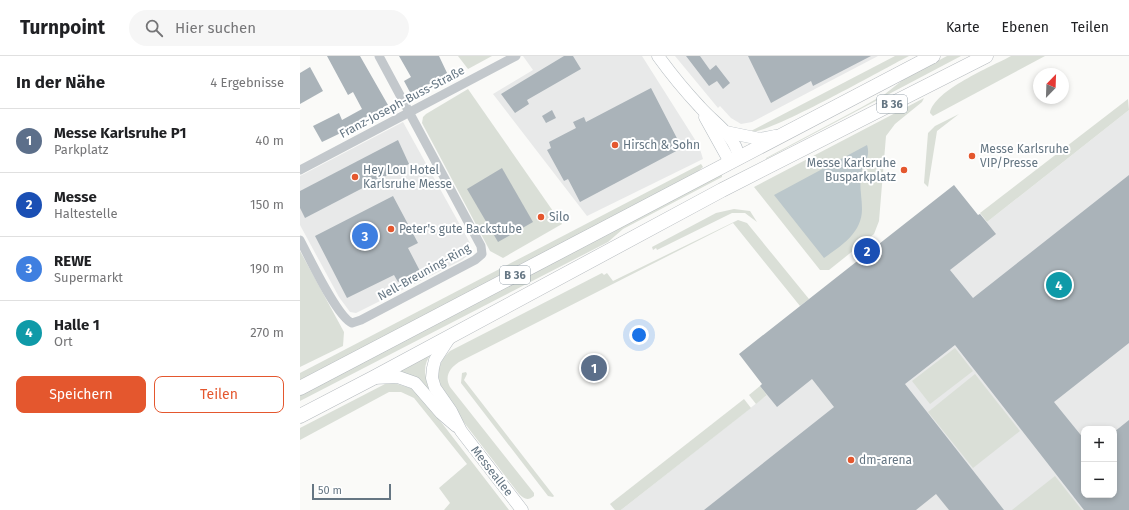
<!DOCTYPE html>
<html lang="de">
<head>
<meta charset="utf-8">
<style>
  body { margin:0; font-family:"Fira Sans",sans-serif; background:#f6f6f6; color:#202124 }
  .controls { position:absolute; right:12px; bottom:12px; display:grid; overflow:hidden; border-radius:8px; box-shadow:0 2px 6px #0003 }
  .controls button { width:36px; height:36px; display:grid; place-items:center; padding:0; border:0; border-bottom:1px solid #e0e0e0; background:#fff; color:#202124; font:20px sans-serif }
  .compass { position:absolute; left:733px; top:12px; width:36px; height:36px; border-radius:50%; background:#fff; box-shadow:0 2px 6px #0003; rotate:23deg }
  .scale { position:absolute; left:12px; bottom:10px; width:79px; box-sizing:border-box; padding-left:4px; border:2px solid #657683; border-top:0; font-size:11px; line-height:14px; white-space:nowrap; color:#657683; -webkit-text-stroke:3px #fff; paint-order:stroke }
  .you { position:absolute; left:339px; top:279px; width:14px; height:14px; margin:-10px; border:3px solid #fff; border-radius:50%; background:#1a73e8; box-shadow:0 0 0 6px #1a73e833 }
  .badge { display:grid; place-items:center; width:26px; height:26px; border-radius:50%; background:#e4572e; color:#fff; font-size:13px; font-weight:700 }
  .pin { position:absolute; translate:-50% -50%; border:2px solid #fff; box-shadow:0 1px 4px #0006 }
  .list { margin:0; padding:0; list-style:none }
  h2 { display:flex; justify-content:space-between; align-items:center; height:52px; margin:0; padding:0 16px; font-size:17px }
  h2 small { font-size:13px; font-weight:400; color:#757577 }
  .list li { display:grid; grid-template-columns:26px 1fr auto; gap:12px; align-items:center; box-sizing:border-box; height:64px; padding:0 16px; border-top:1px solid #e0e0e0 }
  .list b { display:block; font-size:15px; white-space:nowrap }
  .list p { margin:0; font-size:13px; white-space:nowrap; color:#757577 }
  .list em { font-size:13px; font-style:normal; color:#757577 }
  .actions { display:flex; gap:8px; padding:12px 16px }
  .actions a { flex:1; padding:9px 0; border:1px solid #e4572e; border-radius:8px; text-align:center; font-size:14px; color:#e4572e }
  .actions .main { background:#e4572e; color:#fff }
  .icon { flex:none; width:22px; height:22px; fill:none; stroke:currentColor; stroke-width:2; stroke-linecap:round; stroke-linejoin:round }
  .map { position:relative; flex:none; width:829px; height:454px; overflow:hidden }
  header { display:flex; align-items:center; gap:24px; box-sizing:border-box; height:56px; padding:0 20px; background:#fff; border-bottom:1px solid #e0e0e0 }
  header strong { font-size:19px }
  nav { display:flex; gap:22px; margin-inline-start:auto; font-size:14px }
  .search { width:280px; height:36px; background:#f6f6f6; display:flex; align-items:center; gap:10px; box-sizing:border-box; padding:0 14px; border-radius:22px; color:#757577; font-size:15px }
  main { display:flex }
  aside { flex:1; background:#fff }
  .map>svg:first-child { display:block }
  .built { fill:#e8e9e9; fill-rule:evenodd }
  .green { fill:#dadfd7 }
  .water { fill:#bbc7cb }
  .building { fill:#aab3b9 }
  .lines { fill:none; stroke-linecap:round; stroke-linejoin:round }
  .secondary-casing { stroke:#b3babf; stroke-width:13 }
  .primary-casing { stroke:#b5babe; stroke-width:15 }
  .street { stroke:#c3c8cc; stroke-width:9 }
  .secondary { stroke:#fff; stroke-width:12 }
  .primary { stroke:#fff; stroke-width:14 }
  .poi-dot { fill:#e4572e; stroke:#fff; stroke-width:1.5 }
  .labels { text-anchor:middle; stroke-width:4; stroke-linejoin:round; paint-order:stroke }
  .shield { fill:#fff; stroke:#939fa8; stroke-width:1 }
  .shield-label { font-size:11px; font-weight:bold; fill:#657683 }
  .street-label { font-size:12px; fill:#657683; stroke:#fff }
  .poi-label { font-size:12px; fill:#657683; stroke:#fff; text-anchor:start }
</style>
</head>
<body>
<header>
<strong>Turnpoint</strong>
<div class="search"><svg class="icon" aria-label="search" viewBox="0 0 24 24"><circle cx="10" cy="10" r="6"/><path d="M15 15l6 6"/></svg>Hier suchen</div>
<nav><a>Karte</a><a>Ebenen</a><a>Teilen</a></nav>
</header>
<main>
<aside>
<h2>In der Nähe<small>4 Ergebnisse</small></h2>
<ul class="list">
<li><span class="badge" style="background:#5c6f8a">1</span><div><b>Messe Karlsruhe P1</b><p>Parkplatz</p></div><em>40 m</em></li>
<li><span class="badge" style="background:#1a4fb4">2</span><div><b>Messe</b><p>Haltestelle</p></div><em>150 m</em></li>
<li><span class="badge" style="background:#3f7fe0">3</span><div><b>REWE</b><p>Supermarkt</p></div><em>190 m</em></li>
<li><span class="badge" style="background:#0f9aa8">4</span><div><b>Halle 1</b><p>Ort</p></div><em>270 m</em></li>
</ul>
<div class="actions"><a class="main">Speichern</a><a>Teilen</a></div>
</aside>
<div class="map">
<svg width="829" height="454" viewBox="0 0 829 454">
  <rect width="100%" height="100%" fill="#fafaf8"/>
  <g class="built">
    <polygon points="223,0 342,0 399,90 403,103 287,160 193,38 233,14"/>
    <polygon points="375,0 578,0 452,66 441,68 431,62 420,50 418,52"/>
    <path d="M829,54V454H321L467,339L460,330L680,158L687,166ZM784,373H814V439H784Z"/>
    <polygon points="103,66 170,187 171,193 168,199 162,204 56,257 50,256 39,241 0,169 0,120"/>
  </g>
  <g class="green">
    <polygon points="158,0 192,0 168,13"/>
    <path d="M595,0H609C587,11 464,81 449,76Z"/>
    <polygon points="647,0 661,0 466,103 466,102 562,51 585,38 604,23"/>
    <path d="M711,0H745L633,60L630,57C634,34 691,11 711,0Z"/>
    <polygon points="168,33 262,168 203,202 190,195 122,67 123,61 126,58"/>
    <polygon points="624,42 622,46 595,68 586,80 579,165 574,178 529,214 520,214 454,131"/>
    <polygon points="828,43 829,54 687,166 680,157"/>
    <polygon points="659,58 637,75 628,131 624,127 628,77 635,70"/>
    <polygon points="401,108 403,111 394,119 0,324 0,317"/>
    <polygon points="422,118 422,121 323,173 308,186 0,345 0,339"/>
    <polygon points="434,153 450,155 457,166 445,157 432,157 357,194 356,192 353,194 352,191 416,157"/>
    <path d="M438,164L447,167L509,243L500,250L433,167L159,306C150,312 144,320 150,331L234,437V440C228,445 224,443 219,438L142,338C136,321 136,308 150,295L302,217L304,219L307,217L313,225Z"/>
    <polygon points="0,195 44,276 43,290 0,311"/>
    <polygon points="655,292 673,315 630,348 612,325"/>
    <path d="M131,298C115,319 135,339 147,356L95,316Z"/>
    <polygon points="166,316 167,318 164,324 254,440 253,441 248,440 161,327 162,317"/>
    <polygon points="675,318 720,375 673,412 628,356"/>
    <polygon points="94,327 113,333 121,340 209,454 144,454 150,447 139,432 167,408 114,342 101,336 89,336 0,384 0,372 85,328"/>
    <polygon points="460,330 467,339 456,348 449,339"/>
    <polygon points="444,343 451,352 321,454 315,454 310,448"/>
    <polygon points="755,420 782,454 712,454"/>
  </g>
  <path class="water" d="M567,89C571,102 563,106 561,118C559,129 562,142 562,153C562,177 541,190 524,202L474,139Z"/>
  <g class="building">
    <polygon points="27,0 60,0 88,49 46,72 47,74 22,86 13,70 39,57 42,64 62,53 53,36 48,39"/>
    <polygon points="99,0 139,0 148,19 125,30 126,32 112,40 104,25 111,21"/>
    <polygon points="264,0 273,0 281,13 227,44 229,48 215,57 201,38"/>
    <polygon points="386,0 400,0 410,14 416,9 430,27 423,33 417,25 409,30"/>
    <polygon points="448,0 571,0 513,30 511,25 471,47"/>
    <polygon points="10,11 23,35 0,48 0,17"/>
    <polygon points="351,32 382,92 280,146 268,123 264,125 247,94 251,92 249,86 276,72 273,66 284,61 286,66"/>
    <polygon points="252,54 256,62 246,67 242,60"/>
    <polygon points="98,84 109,108 5,162 0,152 0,135"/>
    <polygon points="202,112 233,166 198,186 167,133"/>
    <polygon points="829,119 829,287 754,346 784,383 784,439 814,439 814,376 829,364 829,454 784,454 655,289 605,328 704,454 649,454 636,438 616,454 404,454 534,351 512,323 477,351 460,330 462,328 439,298 654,129 678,159 680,158 696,178 650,214 673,242"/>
    <polygon points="93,140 118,187 108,192 120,215 98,226 94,219 47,242 15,180"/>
  </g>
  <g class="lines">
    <defs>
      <g id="secondary">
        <path d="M358,0C371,18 385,35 400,51C415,68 434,78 439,101"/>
        <polyline points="405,61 430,106"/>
        <polyline points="426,76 460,83 475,80"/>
        <polyline points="150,281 135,304 133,312 132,322 135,332 151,355 161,375 222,454"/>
        <polyline points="73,322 98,321 115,327 141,357 156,370"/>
      </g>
      <g id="primary">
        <polyline points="0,332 633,0"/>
        <polyline points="0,360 73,322 422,134 686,0"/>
      </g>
    </defs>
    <use href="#secondary" class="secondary-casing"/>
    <use href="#primary" class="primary-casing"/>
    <g class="street">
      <polyline points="0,114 216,0"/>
      <path d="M0,184C9,201 37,261 52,267L61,264L175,204L182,198L181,190L79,0"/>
    </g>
    <use href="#secondary" class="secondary"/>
    <use href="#primary" class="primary"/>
  </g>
  <g class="poi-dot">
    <circle cx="315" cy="89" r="4"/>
    <circle cx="672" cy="100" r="4"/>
    <circle cx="604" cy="114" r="4"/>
    <circle cx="55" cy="121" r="4"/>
    <circle cx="241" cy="161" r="4"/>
    <circle cx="91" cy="173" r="4"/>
    <circle cx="551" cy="404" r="4"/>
  </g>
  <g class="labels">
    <g class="shield">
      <rect x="577" y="39" width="30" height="18" rx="3"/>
      <rect x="200" y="210" width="30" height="18" rx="3"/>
    </g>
    <g class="shield-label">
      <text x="592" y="52">B 36</text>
      <text x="215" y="223">B 36</text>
    </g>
    <g class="street-label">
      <text transform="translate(102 46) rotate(-28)" y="4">Franz-Joseph-Buss-Straße</text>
      <text transform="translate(124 216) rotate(-29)" y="4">Nell-Breuning-Ring</text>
      <text transform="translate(192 415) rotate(52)" y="4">Messeallee</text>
    </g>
    <g class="poi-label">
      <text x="323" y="93">Hirsch &amp; Sohn</text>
      <text x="680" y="97">Messe Karlsruhe<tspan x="680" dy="14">VIP/Presse</tspan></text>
      <text x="596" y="111" text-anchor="end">Messe Karlsruhe<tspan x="596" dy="14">Busparkplatz</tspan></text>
      <text x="63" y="118">Hey Lou Hotel<tspan x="63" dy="14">Karlsruhe Messe</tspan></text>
      <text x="249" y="165">Silo</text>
      <text x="99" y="177">Peter's gute Backstube</text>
      <text x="559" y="408">dm-arena</text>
    </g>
  </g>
</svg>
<div class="controls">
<button>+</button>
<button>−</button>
</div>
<svg class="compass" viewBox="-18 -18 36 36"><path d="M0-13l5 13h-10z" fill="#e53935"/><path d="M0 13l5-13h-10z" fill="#757577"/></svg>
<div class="scale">50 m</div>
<div class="you"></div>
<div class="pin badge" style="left:294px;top:312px;background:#5c6f8a">1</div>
<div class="pin badge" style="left:567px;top:195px;background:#1a4fb4">2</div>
<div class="pin badge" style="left:65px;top:180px;background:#3f7fe0">3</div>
<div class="pin badge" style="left:759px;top:229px;background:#0f9aa8">4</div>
</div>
</main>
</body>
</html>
